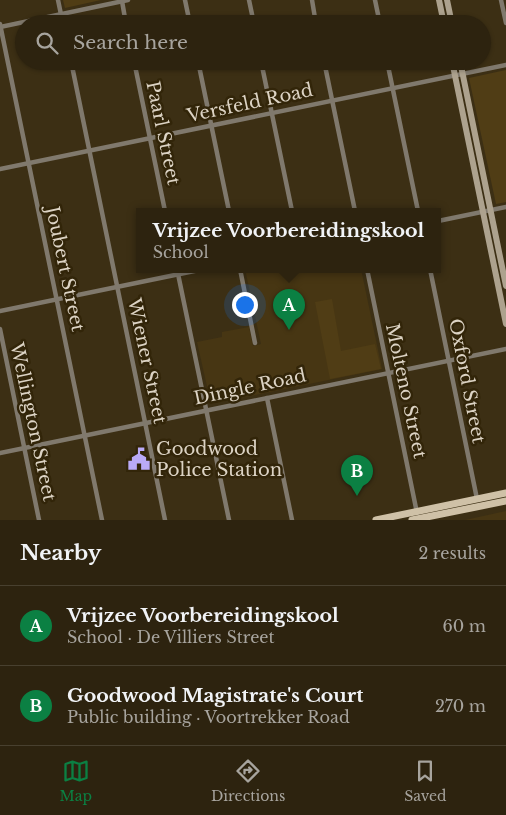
<!DOCTYPE html>
<html lang="en">
<head>
<meta charset="utf-8">
<style>
  body { margin:0; font-family:"Libre Baskerville",serif; background:#352b18; color:#f1f3f6 }
  .you { position:absolute; left:244px; top:304px; width:18px; height:18px; margin:-12px; border:4px solid #fff; border-radius:50%; background:#1a73e8; box-shadow:0 0 0 8px #1a73e833 }
  .badge { display:grid; place-items:center; width:32px; height:32px; border-radius:50%; background:#0b8043; color:#fff; font-size:16px; font-weight:700 }
  .pin { position:absolute; translate:-50% -41px; filter:drop-shadow(0 1px 2px #0008) }
  .pin::after { content:''; position:absolute; top:26px; width:18px; height:15px; background:inherit; clip-path:polygon(0 0,100% 0,50% 100%) }
  .popup { position:absolute; left:136px; top:208px; width:305px; height:65px; box-sizing:border-box; display:grid; place-content:center; border-radius:0px; background:#2d230f; filter:drop-shadow(0 1px 4px #0005); font-size:16px; white-space:nowrap; color:#a7a49e }
  .popup b { font-size:19px; color:#f1f3f6 }
  .popup::after { content:''; position:absolute; left:50%; top:100%; margin-left:-10px; border:10px solid transparent; border-top-color:#2d230f }
  .list { margin:0; padding:0; list-style:none }
  h2 { display:flex; justify-content:space-between; align-items:center; height:65px; margin:0; padding:0 20px; font-size:21px }
  h2 small { font-size:16px; font-weight:400; color:#a7a49e }
  .list li { display:grid; grid-template-columns:32px 1fr auto; gap:15px; align-items:center; box-sizing:border-box; height:80px; padding:0 20px; border-top:1px solid #48402f }
  .list b { display:block; font-size:19px; white-space:nowrap }
  .list p { margin:0; font-size:16px; white-space:nowrap; color:#a7a49e }
  .list em { font-size:16px; font-style:normal; color:#a7a49e }
  .icon { flex:none; width:28px; height:28px; fill:none; stroke:currentColor; stroke-width:2; stroke-linecap:round; stroke-linejoin:round }
  .map { position:relative; flex:none; width:506px; height:520px; overflow:hidden }
  .search { position:absolute; background:#2d230f; box-shadow:0 1px 4px #0004; left:15px; right:15px; top:15px; height:55px; display:flex; align-items:center; gap:12px; box-sizing:border-box; padding:0 18px; border-radius:28px; color:#a7a49e; font-size:19px }
  .sheet { height:225px; background:#2d230f }
  nav { display:flex; justify-content:space-around; align-items:center; box-sizing:border-box; height:70px; border-top:1px solid #48402f; background:#2d230f; font-size:14px; color:#a7a49e }
  nav a { display:grid; justify-items:center; gap:2px }
  nav .on { color:#0b8043 }
  .map>svg:first-child { display:block }
  .built { fill:#473613 }
  .green { fill:#503d15 }
  .lines { fill:none; stroke-linecap:round; stroke-linejoin:round }
  .street { stroke:#80796d; stroke-width:4.5 }
  .secondary { stroke:#ada28e; stroke-width:6 }
  .primary { stroke:#cfc1a7; stroke-width:7 }
  .labels { text-anchor:middle; stroke-width:5; stroke-linejoin:round; paint-order:stroke }
  .street-label { font-size:18px; fill:#dcd3c4; stroke:#322509 }
  .poi-label { font-size:18px; fill:#dcd3c4; stroke:#322509; text-anchor:start }
</style>
</head>
<body>
<div class="map">
<svg width="506" height="520" viewBox="0 0 506 520">
  <rect width="100%" height="100%" fill="#3c2f14"/>
  <g class="built">
    <polygon points="245,269 361,269 382,369 211,404 197,342 222,337 222,332 249,327 253,346 261,344"/>
    <polygon points="506,511 506,520 465,520"/>
  </g>
  <g class="green">
    <polygon points="63,0 101,0 65,8"/>
    <polygon points="506,70 506,202 496,204 469,78"/>
    <polygon points="332,299 341,351 375,344 381,369 330,379 315,302"/>
  </g>
  <g class="lines">
    <g class="street">
      <polyline points="58,0 63,24"/>
      <polyline points="185,0 190,24"/>
      <polyline points="249,0 254,24"/>
      <polyline points="312,0 316,24"/>
      <polyline points="375,0 380,24"/>
      <polyline points="501,0 506,23"/>
      <polyline points="122,1 126,24"/>
      <polyline points="0,24 102,520"/>
      <polyline points="0,27 128,0"/>
      <polyline points="71,61 165,520"/>
      <polyline points="134,61 165,211"/>
      <polyline points="198,61 229,211"/>
      <polyline points="261,61 292,211"/>
      <polyline points="324,61 355,211"/>
      <polyline points="387,61 418,211"/>
      <polyline points="0,169 506,65"/>
      <polyline points="438,221 506,207"/>
      <polyline points="177,269 229,520"/>
      <polyline points="240,269 255,343"/>
      <polyline points="367,269 417,513"/>
      <polyline points="430,269 477,499"/>
      <polyline points="0,311 204,269"/>
      <polyline points="0,329 39,520"/>
      <polyline points="267,398 292,520"/>
      <polyline points="0,453 506,349"/>
    </g>
    <g class="secondary">
      <polyline points="439,0 444,24"/>
      <polyline points="447,0 452,24"/>
      <polyline points="452,61 506,324"/>
      <polyline points="460,61 506,286"/>
    </g>
    <g class="primary">
      <polyline points="376,520 506,493"/>
      <polyline points="412,520 506,501"/>
    </g>
  </g>
  <defs>
    <symbol id="civic-bare" viewBox="-9 -9 18 18"><path d="M-.6-6.5H3V-4.5H.6V-3L4-1V1h2V6H-6V1h2V-1L-.6-3ZM-1.2 2.5V6h2.4V2.5Z" fill="#baaaf6" stroke="#322509" stroke-width="2.5" paint-order="stroke"/></symbol>
  </defs>
  <g fill-rule="evenodd">
    <use href="#civic-bare" x="123" y="443" width="32" height="32"/>
  </g>
  <g class="labels">
    <g class="street-label">
      <text transform="translate(250 103) rotate(-12)" y="6">Versfeld Road</text>
      <text transform="translate(163 133) rotate(78)" y="6">Paarl Street</text>
      <text transform="translate(65 269) rotate(78)" y="6">Joubert Street</text>
      <text transform="translate(147 361) rotate(78)" y="6">Wiener Street</text>
      <text transform="translate(467 381) rotate(79)" y="6">Oxford Street</text>
      <text transform="translate(250 387) rotate(-12)" y="6">Dingle Road</text>
      <text transform="translate(406 391) rotate(78)" y="6">Molteno Street</text>
      <text transform="translate(33 422) rotate(78)" y="6">Wellington Street</text>
    </g>
    <g class="poi-label">
      <text x="156" y="455">Goodwood<tspan x="156" dy="21">Police Station</tspan></text>
    </g>
  </g>
</svg>
<div class="you"></div>
<div class="pin badge" style="left:289px;top:330px">A</div>
<div class="popup"><b>Vrijzee Voorbereidingskool</b>School</div>
<div class="pin badge" style="left:357px;top:496px">B</div>
<div class="search"><svg class="icon" aria-label="search" viewBox="0 0 24 24"><circle cx="10" cy="10" r="6"/><path d="M15 15l6 6"/></svg>Search here</div>
</div>
<section class="sheet">
<h2>Nearby<small>2 results</small></h2>
<ul class="list">
<li><span class="badge">A</span><div><b>Vrijzee Voorbereidingskool</b><p>School · De Villiers Street</p></div><em>60 m</em></li>
<li><span class="badge">B</span><div><b>Goodwood Magistrate's Court</b><p>Public building · Voortrekker Road</p></div><em>270 m</em></li>
</ul>
</section>
<nav>
<a class="on"><svg class="icon" aria-label="map" viewBox="0 0 24 24"><path d="M3 6l6-2 6 2 6-2v14l-6 2-6-2-6 2zM9 4v14M15 6v14"/></svg>Map</a>
<a><svg class="icon" aria-label="directions" viewBox="0 0 24 24"><path d="M12 3l9 9-9 9-9-9zM9 14v-3h6M13 9l2 2-2 2"/></svg>Directions</a>
<a><svg class="icon" aria-label="saved" viewBox="0 0 24 24"><path d="M7 4h10v16l-5-4-5 4z"/></svg>Saved</a>
</nav>
</body>
</html>
